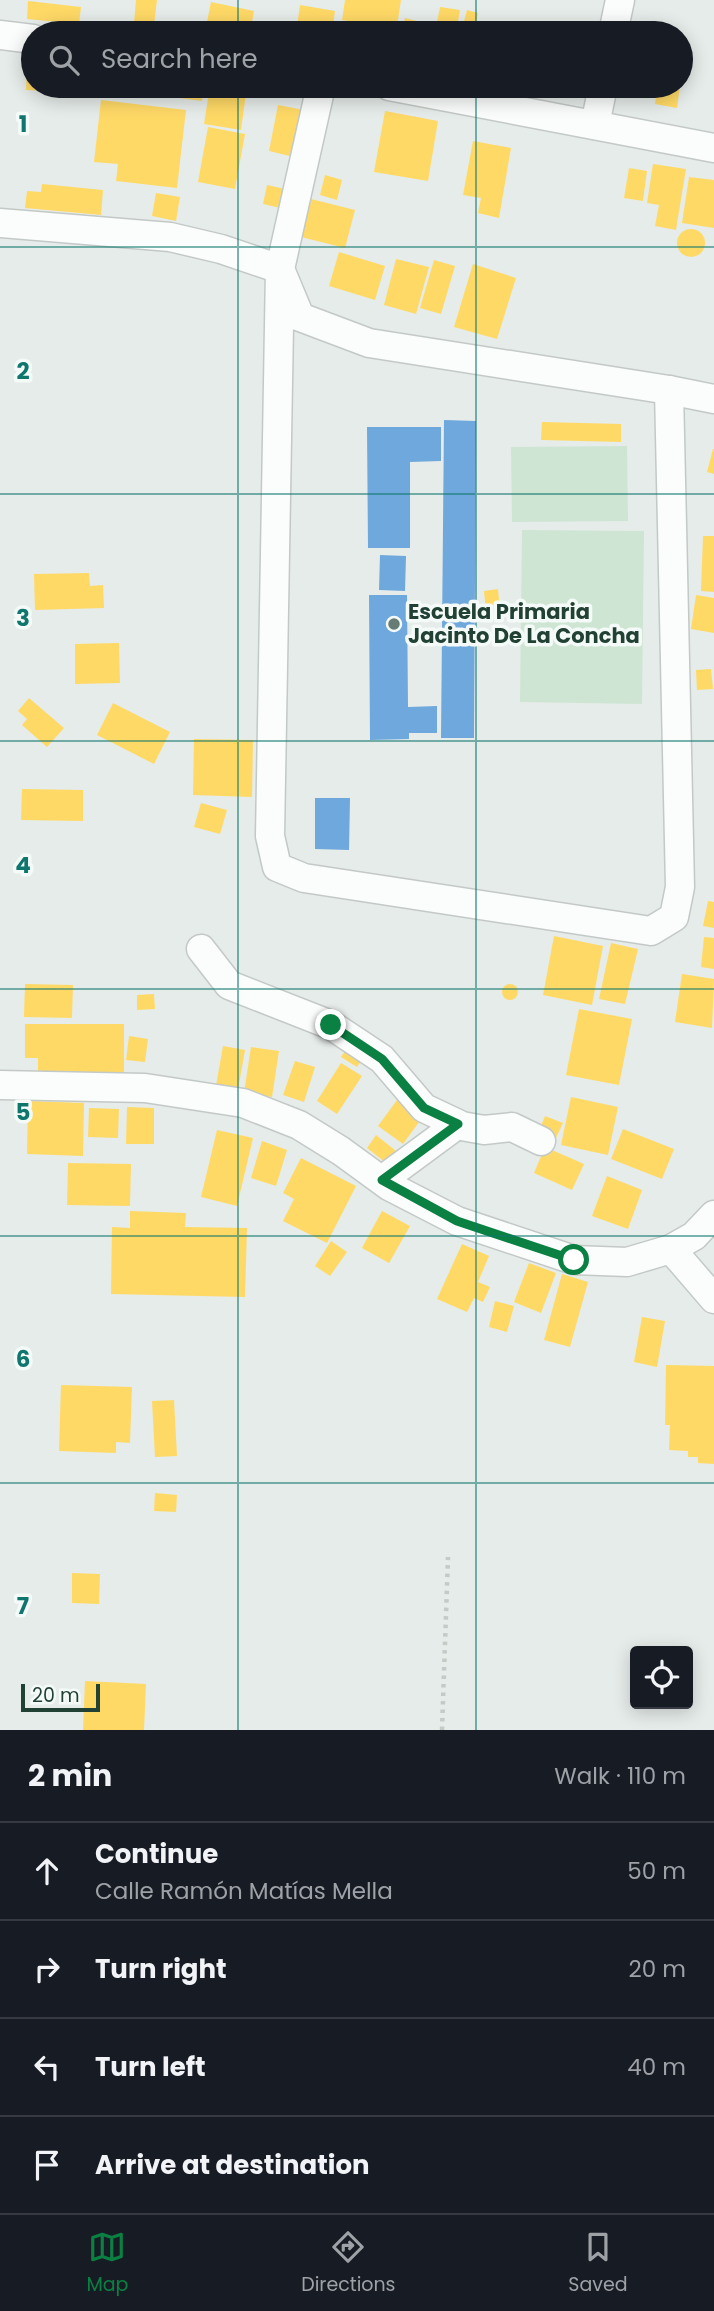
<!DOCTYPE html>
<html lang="en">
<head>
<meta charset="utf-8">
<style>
  body { margin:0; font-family:Poppins,sans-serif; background:#20242c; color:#f1f3f6 }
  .controls { position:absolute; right:21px; bottom:21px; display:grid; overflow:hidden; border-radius:7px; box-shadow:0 4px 18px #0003 }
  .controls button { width:63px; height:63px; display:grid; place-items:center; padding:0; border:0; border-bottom:2px solid #363941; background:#171b24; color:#f1f3f6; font:35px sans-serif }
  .scale { position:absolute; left:21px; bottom:18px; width:79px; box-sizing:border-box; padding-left:7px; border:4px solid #224135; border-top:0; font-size:19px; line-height:24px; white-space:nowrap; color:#224135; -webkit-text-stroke:5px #f4faf7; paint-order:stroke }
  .stop { position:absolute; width:21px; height:21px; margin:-16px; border:5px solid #0b8043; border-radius:50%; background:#fff }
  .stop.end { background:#0b8043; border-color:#fff; box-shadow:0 2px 7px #0008 }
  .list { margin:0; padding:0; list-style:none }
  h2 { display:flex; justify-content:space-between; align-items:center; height:91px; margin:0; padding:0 28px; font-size:30px }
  h2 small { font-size:23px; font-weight:400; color:#9ea1a6 }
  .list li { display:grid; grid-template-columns:46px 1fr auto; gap:21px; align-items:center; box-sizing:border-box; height:98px; padding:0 28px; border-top:2px solid #363941 }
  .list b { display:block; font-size:26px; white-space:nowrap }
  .list p { margin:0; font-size:23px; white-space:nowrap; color:#9ea1a6 }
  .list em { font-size:23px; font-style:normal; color:#9ea1a6 }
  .icon { flex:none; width:38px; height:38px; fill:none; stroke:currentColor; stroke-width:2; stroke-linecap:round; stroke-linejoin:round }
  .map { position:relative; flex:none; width:714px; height:1730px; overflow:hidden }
  .search { position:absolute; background:#171b24; box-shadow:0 4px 18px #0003; left:21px; right:21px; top:21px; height:77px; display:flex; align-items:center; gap:18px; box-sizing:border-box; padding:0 24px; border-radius:38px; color:#9ea1a6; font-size:26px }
  .sheet { height:483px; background:#171b24 }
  nav { display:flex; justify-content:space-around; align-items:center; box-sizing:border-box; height:98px; border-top:2px solid #363941; background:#171b24; font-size:19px; color:#9ea1a6 }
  nav a { display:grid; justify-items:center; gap:4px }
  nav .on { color:#0b8043 }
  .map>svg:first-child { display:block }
  .green { fill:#cee5d3 }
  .homes { fill:#ffd966 }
  .schools { fill:#6fa8dc }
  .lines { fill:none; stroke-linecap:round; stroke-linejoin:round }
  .minor-casing { stroke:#c3c9c6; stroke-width:31 }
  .path { stroke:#c2cbc6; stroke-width:4.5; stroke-dasharray:3.5 5; stroke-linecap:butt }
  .minor { stroke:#fbfcfc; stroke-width:28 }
  .route { stroke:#0b8043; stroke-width:9 }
  .grid { fill:none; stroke:#0f766e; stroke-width:2; stroke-opacity:0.55 }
  .poi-dot { fill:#677d74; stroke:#f4faf7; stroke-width:2.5 }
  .labels { text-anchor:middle; stroke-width:7; stroke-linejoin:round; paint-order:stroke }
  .poi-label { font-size:21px; font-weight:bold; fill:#224135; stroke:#f4faf7; text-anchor:start }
  .grid-label { font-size:23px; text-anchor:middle; font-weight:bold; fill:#0f766e; stroke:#f4faf7; stroke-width:7; stroke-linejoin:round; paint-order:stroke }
</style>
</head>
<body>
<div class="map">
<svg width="714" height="1730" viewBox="0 0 714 1730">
  <rect width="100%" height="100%" fill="#e6ece9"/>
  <g class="green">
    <polygon points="627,446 628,521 512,522 511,447"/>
    <polygon points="522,530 644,531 642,704 520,702"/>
  </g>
  <g class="homes">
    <polygon points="136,0 157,0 154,25 134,23"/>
    <polygon points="345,0 401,0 396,33 360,33 361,23 342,20"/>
    <polygon points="28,1 81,7 79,24 27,19"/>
    <polygon points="211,2 254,11 250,33 205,32"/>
    <polygon points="300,5 335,11 332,33 296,33"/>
    <polygon points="440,7 460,10 456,33 435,33"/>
    <polygon points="467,10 478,13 475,28 463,25"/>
    <polygon points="405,18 417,21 414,33 401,33"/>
    <polygon points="681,46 687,47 682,76 681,76"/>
    <polygon points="27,61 33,61 33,86 48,86 48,91 26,90"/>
    <polygon points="158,86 204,86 202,101 157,95"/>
    <polygon points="210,86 247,86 241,130 204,124"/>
    <polygon points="629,86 680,86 677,108 655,104 656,97 628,92"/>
    <polygon points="101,100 186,110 177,188 116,181 118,164 94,162"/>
    <polygon points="278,105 304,110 294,157 269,151"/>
    <polygon points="385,111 438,121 428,181 374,172"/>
    <polygon points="208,127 245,134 235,189 198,182"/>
    <polygon points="473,141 511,148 499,218 478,213 481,198 463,195"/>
    <polygon points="653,164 686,169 676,230 655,226 659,205 647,203"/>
    <polygon points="629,168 647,171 643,201 624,198"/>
    <polygon points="325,175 342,180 337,200 320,195"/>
    <polygon points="689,177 714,180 714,228 682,223"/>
    <polygon points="42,184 103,190 101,215 25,208 27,191 41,192"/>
    <polygon points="267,185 285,189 280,208 263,204"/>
    <polygon points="156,193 180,197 176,221 152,216"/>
    <polygon points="311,199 355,210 345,248 301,237"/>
    <circle cx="691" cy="243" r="14"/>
    <polygon points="339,252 385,266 375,300 329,286"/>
    <polygon points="396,259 429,267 416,314 384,305"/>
    <polygon points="434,260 455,266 441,314 420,308"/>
    <polygon points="473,264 516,278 497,339 454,327"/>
    <polygon points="542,422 621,424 621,442 541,440"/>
    <polygon points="713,449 714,449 714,474 707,472"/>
    <polygon points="703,536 714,536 714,592 701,591"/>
    <polygon points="89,573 90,586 103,585 104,608 35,610 34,574"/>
    <polygon points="498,589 500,612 486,613 484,591"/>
    <polygon points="696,595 714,598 714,633 691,629"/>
    <polygon points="119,643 120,683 75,684 75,644"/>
    <polygon points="711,669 713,689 697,690 696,670"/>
    <polygon points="29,698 64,728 47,747 22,725 27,719 18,711"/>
    <polygon points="113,703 170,732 154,764 97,735"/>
    <polygon points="194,739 253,740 252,797 193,795"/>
    <polygon points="22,789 83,790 83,821 21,820"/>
    <polygon points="201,803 227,810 220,834 194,827"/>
    <polygon points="708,901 714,902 714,928 703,926"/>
    <polygon points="554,936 603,946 592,1005 543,995"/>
    <polygon points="704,937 714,938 714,969 701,967"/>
    <polygon points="611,943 638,949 625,1004 599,999"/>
    <polygon points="682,974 714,979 712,1028 675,1022"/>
    <circle cx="510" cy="992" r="8"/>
    <polygon points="25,984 73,985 72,1018 24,1017"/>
    <polygon points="154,994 155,1009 137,1010 137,995"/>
    <polygon points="579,1009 632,1019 619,1085 566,1075"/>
    <polygon points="25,1024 124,1024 124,1075 38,1075 38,1058 25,1058"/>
    <polygon points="129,1036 148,1039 145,1062 126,1060"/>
    <polygon points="349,1045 365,1055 357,1067 341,1057"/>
    <polygon points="223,1046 245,1050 238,1090 216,1086"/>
    <polygon points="251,1047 279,1051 272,1097 244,1093"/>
    <polygon points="295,1061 315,1067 304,1102 283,1095"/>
    <polygon points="341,1063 362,1076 337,1114 317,1101"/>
    <polygon points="571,1097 618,1107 608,1155 561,1145"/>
    <polygon points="397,1100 422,1118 403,1144 378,1126"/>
    <polygon points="28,1101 84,1103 83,1156 27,1154"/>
    <polygon points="127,1107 154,1108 154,1144 126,1144"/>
    <polygon points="89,1108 119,1109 118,1138 88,1137"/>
    <polygon points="545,1116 563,1123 556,1138 539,1131"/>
    <polygon points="623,1129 674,1149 662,1179 611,1159"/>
    <polygon points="217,1130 253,1138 237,1206 201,1197"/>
    <polygon points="376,1135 396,1151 386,1163 367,1148"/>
    <polygon points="262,1141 287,1150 276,1186 251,1178"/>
    <polygon points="545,1147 584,1164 572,1190 534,1173"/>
    <polygon points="301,1158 356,1186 327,1243 283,1221 294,1199 283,1193"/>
    <polygon points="68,1163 131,1164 130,1206 67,1205"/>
    <polygon points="607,1176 642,1190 628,1229 592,1216"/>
    <polygon points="130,1211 186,1213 185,1227 247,1228 245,1297 111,1294 112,1227 130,1228"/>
    <polygon points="382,1211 410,1226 389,1263 362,1248"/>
    <polygon points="331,1241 347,1252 330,1276 315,1266"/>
    <polygon points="462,1244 489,1256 478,1282 490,1287 483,1302 474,1298 467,1312 437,1299"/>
    <polygon points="529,1263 556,1273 541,1313 514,1302"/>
    <polygon points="562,1274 588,1282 570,1347 544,1340"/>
    <polygon points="495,1301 514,1306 507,1332 489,1327"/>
    <polygon points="642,1317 665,1321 657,1367 634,1362"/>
    <polygon points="666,1365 714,1366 714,1464 698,1463 698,1457 688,1457 688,1451 669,1450 670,1425 665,1425"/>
    <polygon points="61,1385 132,1387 130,1443 116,1442 116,1453 59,1451"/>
    <polygon points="174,1400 177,1456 155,1457 152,1401"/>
    <polygon points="155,1493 177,1495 176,1512 154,1511"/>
    <polygon points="72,1573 100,1574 99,1604 72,1603"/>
    <polygon points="85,1681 146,1684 144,1730 83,1730"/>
  </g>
  <g class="schools">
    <polygon points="444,420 476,421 474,738 441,738"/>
    <polygon points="367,427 441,427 441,461 410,462 410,548 368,548"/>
    <polygon points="380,555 406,556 405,591 379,590"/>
    <polygon points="369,595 407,595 408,707 437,706 437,733 409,733 409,739 370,740"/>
    <polygon points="315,798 350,798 349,850 315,849"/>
  </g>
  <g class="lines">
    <defs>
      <g id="minor">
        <polyline points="613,33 620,0"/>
        <polyline points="0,35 33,39"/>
        <polyline points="321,86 280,269 270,836 277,867 304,878 651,931 674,917 680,887 669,390"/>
        <polyline points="389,86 714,148"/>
        <polyline points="595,125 603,86"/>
        <polyline points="0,223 170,237 221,249 280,269 300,317 369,343 669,390 714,399"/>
        <polyline points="201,949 229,985 331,1025 382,1059 424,1108 458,1124 382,1180"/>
        <polyline points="0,1085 145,1088 243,1103 299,1125 341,1151 389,1186 457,1221 574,1260 627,1262 671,1249 694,1236 714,1215"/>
        <polyline points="456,1125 484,1130 512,1127 541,1141"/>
        <polyline points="671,1249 714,1299"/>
      </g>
    </defs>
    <use href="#minor" class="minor-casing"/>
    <polyline class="path" points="442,1730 448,1557"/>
    <use href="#minor" class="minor"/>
  </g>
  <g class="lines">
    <polyline class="route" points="331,1025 382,1059 424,1108 458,1124 382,1180 457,1221 574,1260"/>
  </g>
  <path class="grid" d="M238,0V33M476,0V33M238,86V1730M476,86V1730M0,247H714M0,494H714M0,741H714M0,989H714M0,1236H714M0,1483H714"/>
  <circle class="poi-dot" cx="394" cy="624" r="7"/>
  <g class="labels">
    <g class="poi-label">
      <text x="408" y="619">Escuela Primaria<tspan x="408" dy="24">Jacinto De La Concha</tspan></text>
    </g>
  </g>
  <g class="grid-label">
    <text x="23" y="132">1</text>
    <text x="23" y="379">2</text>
    <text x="23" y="626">3</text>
    <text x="23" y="873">4</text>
    <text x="23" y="1120">5</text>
    <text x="23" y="1367">6</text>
    <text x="23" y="1614">7</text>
  </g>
</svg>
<div class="controls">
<button><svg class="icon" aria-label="locate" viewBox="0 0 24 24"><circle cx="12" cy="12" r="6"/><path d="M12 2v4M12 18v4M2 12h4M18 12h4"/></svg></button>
</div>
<div class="scale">20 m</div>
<div class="stop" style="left:574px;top:1260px"></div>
<div class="stop end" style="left:331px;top:1025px"></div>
<div class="search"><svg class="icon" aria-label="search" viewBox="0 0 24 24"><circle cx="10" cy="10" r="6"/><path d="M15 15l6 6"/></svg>Search here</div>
</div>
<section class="sheet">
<h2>2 min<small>Walk · 110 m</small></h2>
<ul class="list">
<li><svg class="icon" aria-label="ahead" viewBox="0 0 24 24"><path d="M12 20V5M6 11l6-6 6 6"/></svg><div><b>Continue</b><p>Calle Ramón Matías Mella</p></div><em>50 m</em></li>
<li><svg class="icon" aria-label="right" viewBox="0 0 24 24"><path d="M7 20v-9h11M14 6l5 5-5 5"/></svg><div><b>Turn right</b></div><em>20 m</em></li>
<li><svg class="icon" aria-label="left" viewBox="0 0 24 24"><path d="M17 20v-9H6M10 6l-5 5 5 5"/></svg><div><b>Turn left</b></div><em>40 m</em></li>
<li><svg class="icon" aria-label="arrive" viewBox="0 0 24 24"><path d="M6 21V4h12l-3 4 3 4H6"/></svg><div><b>Arrive at destination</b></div></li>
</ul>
</section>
<nav>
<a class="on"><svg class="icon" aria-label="map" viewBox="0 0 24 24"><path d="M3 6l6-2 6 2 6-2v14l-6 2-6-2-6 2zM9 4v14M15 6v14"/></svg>Map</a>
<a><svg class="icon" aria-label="directions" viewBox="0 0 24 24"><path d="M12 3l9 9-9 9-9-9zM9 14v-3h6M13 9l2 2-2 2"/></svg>Directions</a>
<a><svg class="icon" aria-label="saved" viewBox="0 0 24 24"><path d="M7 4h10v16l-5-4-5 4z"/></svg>Saved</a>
</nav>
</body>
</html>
